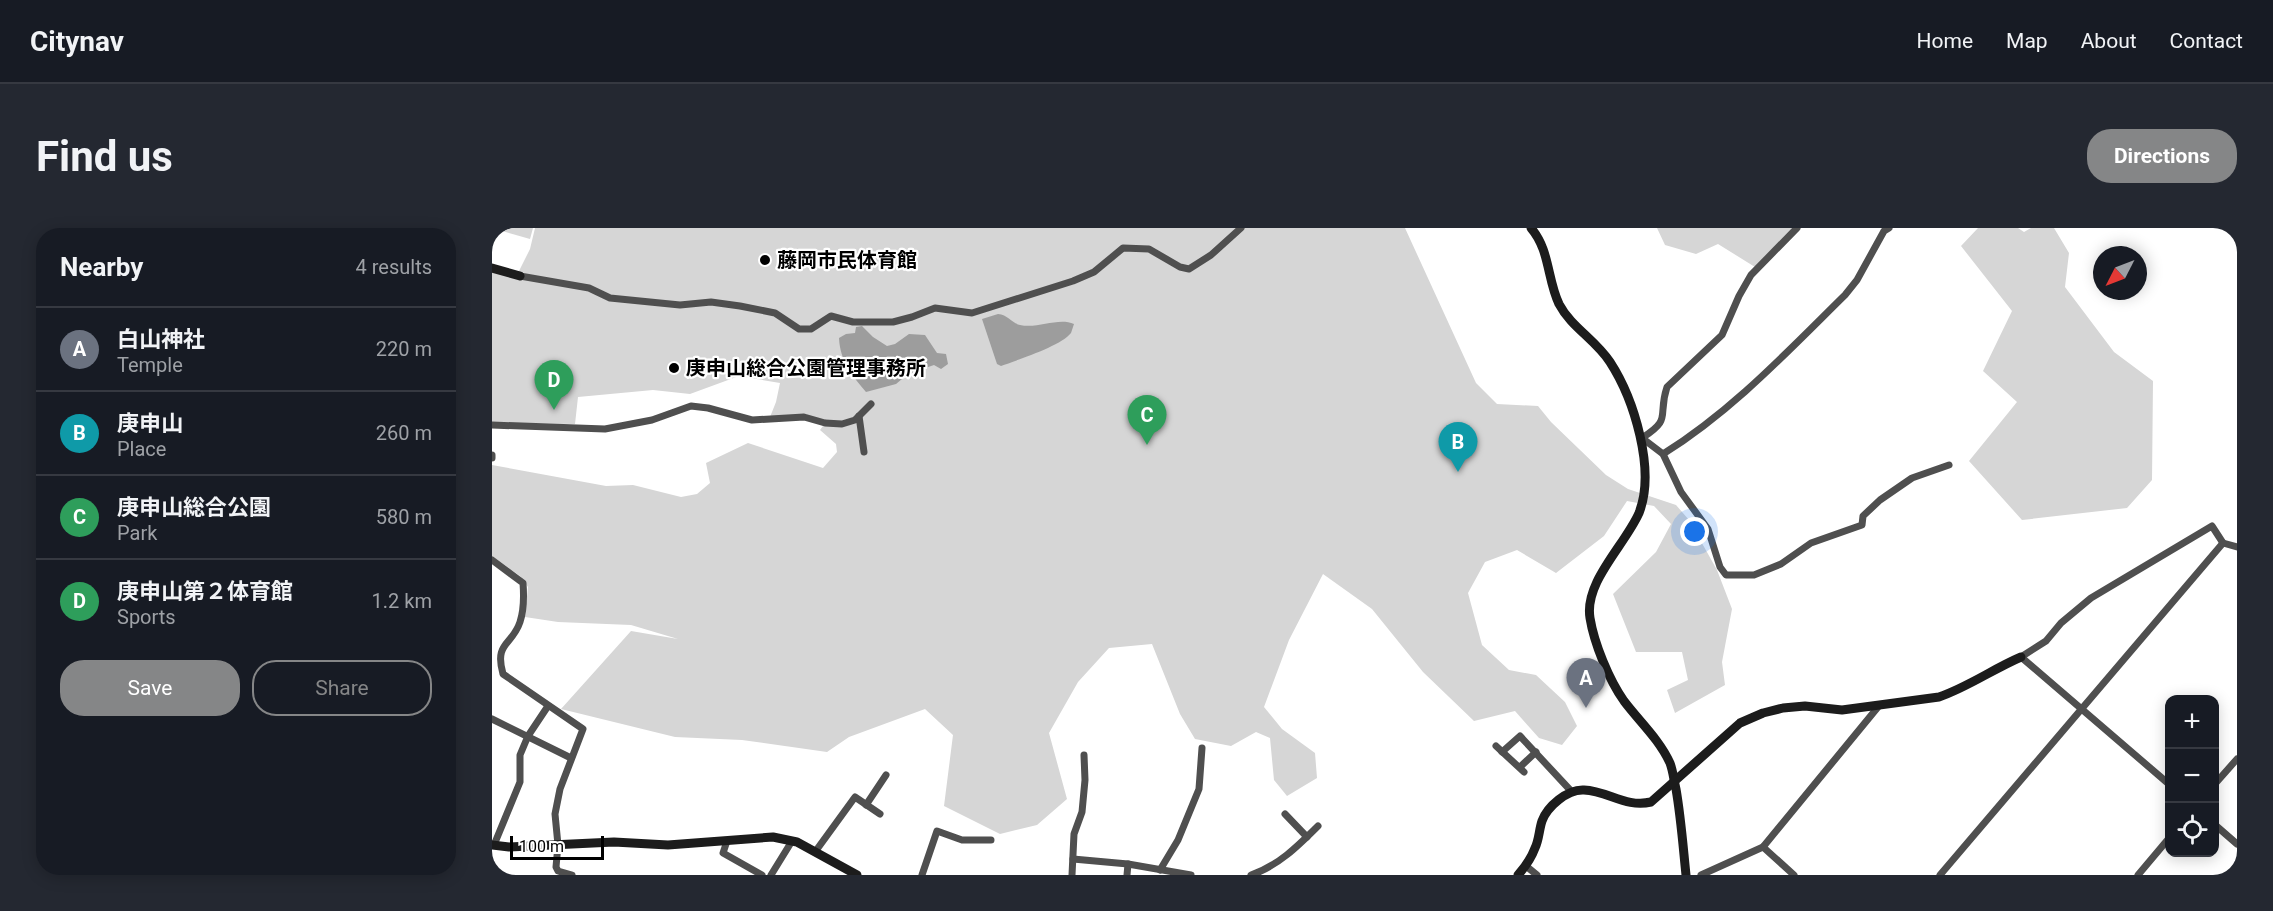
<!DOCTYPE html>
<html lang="en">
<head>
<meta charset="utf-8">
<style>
  body { margin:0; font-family:Roboto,"Noto Sans JP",sans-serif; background:#242831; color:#f1f3f6 }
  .controls { position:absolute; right:18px; bottom:18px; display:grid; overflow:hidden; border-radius:12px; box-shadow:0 3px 15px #0003 }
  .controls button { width:54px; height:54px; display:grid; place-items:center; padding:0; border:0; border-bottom:2px solid #363941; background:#171b24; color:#f1f3f6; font:30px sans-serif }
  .compass { position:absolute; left:1601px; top:18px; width:54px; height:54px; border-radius:50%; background:#171b24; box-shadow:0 3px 15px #0003; rotate:228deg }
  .scale { position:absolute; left:18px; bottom:15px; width:94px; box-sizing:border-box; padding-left:6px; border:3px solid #000; border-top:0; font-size:16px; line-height:21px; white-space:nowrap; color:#000; -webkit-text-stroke:4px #fff; paint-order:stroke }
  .you { position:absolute; left:1203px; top:304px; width:21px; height:21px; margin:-15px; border:4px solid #fff; border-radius:50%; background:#1a73e8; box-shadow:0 0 0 9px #1a73e833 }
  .badge { display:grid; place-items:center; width:39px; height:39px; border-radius:50%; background:#858687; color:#fff; font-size:20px; font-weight:700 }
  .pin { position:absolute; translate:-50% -50px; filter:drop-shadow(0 2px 3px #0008) }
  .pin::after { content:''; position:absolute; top:32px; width:21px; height:18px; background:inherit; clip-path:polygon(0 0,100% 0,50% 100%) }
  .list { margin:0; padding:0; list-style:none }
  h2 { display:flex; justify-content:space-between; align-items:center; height:78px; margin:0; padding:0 24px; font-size:26px }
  h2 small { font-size:20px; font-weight:400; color:#9ea1a6 }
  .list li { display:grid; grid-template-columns:39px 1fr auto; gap:18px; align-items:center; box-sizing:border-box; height:84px; padding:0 24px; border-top:2px solid #363941 }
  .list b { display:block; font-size:22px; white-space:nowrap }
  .list p { margin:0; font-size:20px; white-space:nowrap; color:#9ea1a6 }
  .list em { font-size:20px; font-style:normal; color:#9ea1a6 }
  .actions { display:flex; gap:12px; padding:18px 24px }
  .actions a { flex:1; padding:14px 0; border:2px solid #858687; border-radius:24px; text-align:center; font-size:21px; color:#858687 }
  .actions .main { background:#858687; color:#fff }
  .icon { flex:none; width:33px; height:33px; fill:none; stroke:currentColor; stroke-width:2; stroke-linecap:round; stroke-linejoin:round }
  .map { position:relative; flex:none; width:1745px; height:647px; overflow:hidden; border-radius:24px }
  header { display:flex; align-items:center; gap:36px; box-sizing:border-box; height:84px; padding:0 30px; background:#171b24; border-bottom:2px solid #363941 }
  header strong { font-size:28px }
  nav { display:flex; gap:33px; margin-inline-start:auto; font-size:21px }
  .intro { display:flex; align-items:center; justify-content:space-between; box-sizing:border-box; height:144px; padding:0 36px }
  h1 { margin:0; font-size:42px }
  .button { padding:15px 27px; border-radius:24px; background:#858687; color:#fff; font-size:21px; font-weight:700 }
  main { display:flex; gap:36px; padding:0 36px }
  aside { flex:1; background:#171b24; border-radius:24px; box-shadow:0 3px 15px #0003 }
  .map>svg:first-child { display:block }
  .green { fill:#d6d6d6 }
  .water { fill:#9d9d9d }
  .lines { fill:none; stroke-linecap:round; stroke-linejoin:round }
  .street { stroke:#4f4f4f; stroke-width:7 }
  .secondary { stroke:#1c1c1c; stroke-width:9 }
  .poi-dot { fill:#000; stroke:#fff; stroke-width:2 }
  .labels { text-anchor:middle; stroke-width:4.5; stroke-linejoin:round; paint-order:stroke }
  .poi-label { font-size:20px; font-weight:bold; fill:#000; stroke:#fff; text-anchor:start }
</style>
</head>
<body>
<header>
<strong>Citynav</strong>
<nav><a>Home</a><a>Map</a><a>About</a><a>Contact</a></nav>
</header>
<div class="intro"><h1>Find us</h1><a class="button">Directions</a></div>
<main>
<aside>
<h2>Nearby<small>4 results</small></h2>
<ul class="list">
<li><span class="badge" style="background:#6b7280">A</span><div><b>白山神社</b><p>Temple</p></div><em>220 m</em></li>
<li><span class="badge" style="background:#0f9aa8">B</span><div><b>庚申山</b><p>Place</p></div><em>260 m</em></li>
<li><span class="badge" style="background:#2e9e5b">C</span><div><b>庚申山総合公園</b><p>Park</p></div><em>580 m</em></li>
<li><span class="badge" style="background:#2e9e5b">D</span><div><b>庚申山第２体育館</b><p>Sports</p></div><em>1.2 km</em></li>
</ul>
<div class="actions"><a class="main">Save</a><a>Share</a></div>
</aside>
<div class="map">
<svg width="1745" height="647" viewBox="0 0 1745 647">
  <rect width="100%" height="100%" fill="#fff"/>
  <g class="green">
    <polygon points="0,0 41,0 38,11"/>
    <polygon points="43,0 913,0 984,155 1005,176 1046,178 1059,194 1114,247 1136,261 1184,277 1197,292 1225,342 1240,381 1230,434 1233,457 1183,485 1175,462 1196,452 1190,424 1144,424 1121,366 1164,324 1179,296 1162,278 1135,273 1112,308 1064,345 1025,322 993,334 976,365 990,417 1017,442 1044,447 1073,474 1085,498 1070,517 1047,510 1023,483 982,493 931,444 880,381 831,346 797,412 772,479 790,501 823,525 825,550 795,568 782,552 778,510 764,504 739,518 703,511 688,486 660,416 617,420 586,454 557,505 575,571 545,597 508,606 452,578 461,507 433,481 357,509 335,524 250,512 183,509 69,481 139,403 186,411 139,397 66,394 33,389 36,359 28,348 0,328 0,237 114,258 141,257 189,269 205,266 218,255 214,235 256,215 331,240 345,224 344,216 328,202 331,198 314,186 278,189 284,174 288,155 247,148 198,166 161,162 86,169 83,196 0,195 0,42 24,49 38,21"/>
    <polygon points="1165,0 1301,0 1263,39 1226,16 1204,26 1173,17"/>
    <polygon points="1486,0 1526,0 1532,4 1539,0 1562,0 1577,25 1573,59 1622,124 1661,153 1660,252 1635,280 1530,292 1477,233 1525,174 1491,143 1520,83 1469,18"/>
  </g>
  <g class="water">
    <path d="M506,86C516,87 520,95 528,97C546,101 566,89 582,96C581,99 580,102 579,105C569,118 525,132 509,138L505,136L490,91Z"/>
    <path d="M370,98L381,109L395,118L403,116L417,106L433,107L445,125L454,126L456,136L449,141L442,137L416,146L404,156L374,164C360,147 348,133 347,110L354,106L363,105L364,99Z"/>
  </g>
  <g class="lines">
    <g class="street">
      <path d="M1305,0L1259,47L1247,68L1230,107L1175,159C1165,189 1181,190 1150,210L1171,226L1189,264L1216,301L1228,339L1234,347H1262L1289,336L1319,315L1370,297L1371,288L1388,272L1420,250L1457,237"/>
      <polyline points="28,48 97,60 118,70 188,77 219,74 248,78 283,85 307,101 319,101 339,88 361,94 401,94 420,89 443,80 480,85 581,53 602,44 631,20 657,21 688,39 697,41 719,27 749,0"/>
      <polyline points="367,188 372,224"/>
      <polyline points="0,197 113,201 160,192 199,178 216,180 260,192 312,189 333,195 350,196 363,192 379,176"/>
      <path d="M1171,226C1240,183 1295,124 1353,67L1365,52L1392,3L1397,0"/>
      <polyline points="0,227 0,230"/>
      <path d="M0,332L31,355C32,368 32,382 28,394C20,418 2,414 11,446L91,501L68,561L63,586L66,617L64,639L66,643L80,647"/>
      <polyline points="0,491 79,530"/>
      <polyline points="1004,518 1032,544"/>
      <polyline points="1010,524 1028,508 1080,564"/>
      <polyline points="1028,539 1044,524"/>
      <polyline points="1678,557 1529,429 1554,413 1569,395 1599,370 1720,298 1731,315 1745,319"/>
      <polyline points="1722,557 1745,531"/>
      <polyline points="374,577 394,547"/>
      <polyline points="793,586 815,609"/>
      <polyline points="1722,596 1745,616"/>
      <polyline points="235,613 231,625 270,647"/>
      <polyline points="2,617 28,554 28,527 36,508 56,478"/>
      <polyline points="1271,619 1302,647"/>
      <polyline points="323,624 363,569 388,586"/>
      <polyline points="581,631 636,636 699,647"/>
      <polyline points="1034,638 1045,647"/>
      <polyline points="668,642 686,612 707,561 710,520"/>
      <polyline points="279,647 300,613"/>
      <polyline points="430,647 445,603 470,612 499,612"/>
      <polyline points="580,647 582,606 590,584 593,552 592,527"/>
      <polyline points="635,647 636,636"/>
      <path d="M759,647C786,638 806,618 826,598"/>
      <polyline points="1209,647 1271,619 1386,479"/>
      <polyline points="1448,647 1731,315"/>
      <polyline points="1646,647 1678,609"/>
    </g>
    <g class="secondary">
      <path d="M1039,0C1058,22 1055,51 1067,76C1079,99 1104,112 1118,134C1142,171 1164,242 1147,285C1133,317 1092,354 1098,390C1102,415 1117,452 1132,473C1147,493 1167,511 1178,535C1181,543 1182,553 1184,561C1189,590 1191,618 1194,647"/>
      <polyline points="0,40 28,48"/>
      <polyline points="0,617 17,619 122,614 176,617 281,609 305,614 365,647"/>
      <path d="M1026,647C1033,639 1039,631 1043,620C1047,612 1047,602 1050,593C1055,579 1075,561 1092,562C1116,563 1134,580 1159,574L1248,495L1271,485L1291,480L1313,478L1350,482L1447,469C1476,459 1501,441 1529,429"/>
    </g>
  </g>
  <g class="poi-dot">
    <circle cx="273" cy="32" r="6"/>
    <circle cx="182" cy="140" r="6"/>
  </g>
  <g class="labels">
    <g class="poi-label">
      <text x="285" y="39">藤岡市民体育館</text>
      <text x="194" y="147">庚申山総合公園管理事務所</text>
    </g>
  </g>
</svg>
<div class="controls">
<button>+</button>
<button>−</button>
<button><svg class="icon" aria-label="locate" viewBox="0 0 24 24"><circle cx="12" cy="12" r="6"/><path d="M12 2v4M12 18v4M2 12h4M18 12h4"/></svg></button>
</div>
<svg class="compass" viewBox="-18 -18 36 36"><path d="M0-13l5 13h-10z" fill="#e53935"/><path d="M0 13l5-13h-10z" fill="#9ea1a6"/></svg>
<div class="scale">100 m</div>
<div class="you"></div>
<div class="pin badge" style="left:1094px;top:480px;background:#6b7280">A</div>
<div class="pin badge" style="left:966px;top:244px;background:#0f9aa8">B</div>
<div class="pin badge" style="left:655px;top:217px;background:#2e9e5b">C</div>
<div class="pin badge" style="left:62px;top:182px;background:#2e9e5b">D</div>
</div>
</main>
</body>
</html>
